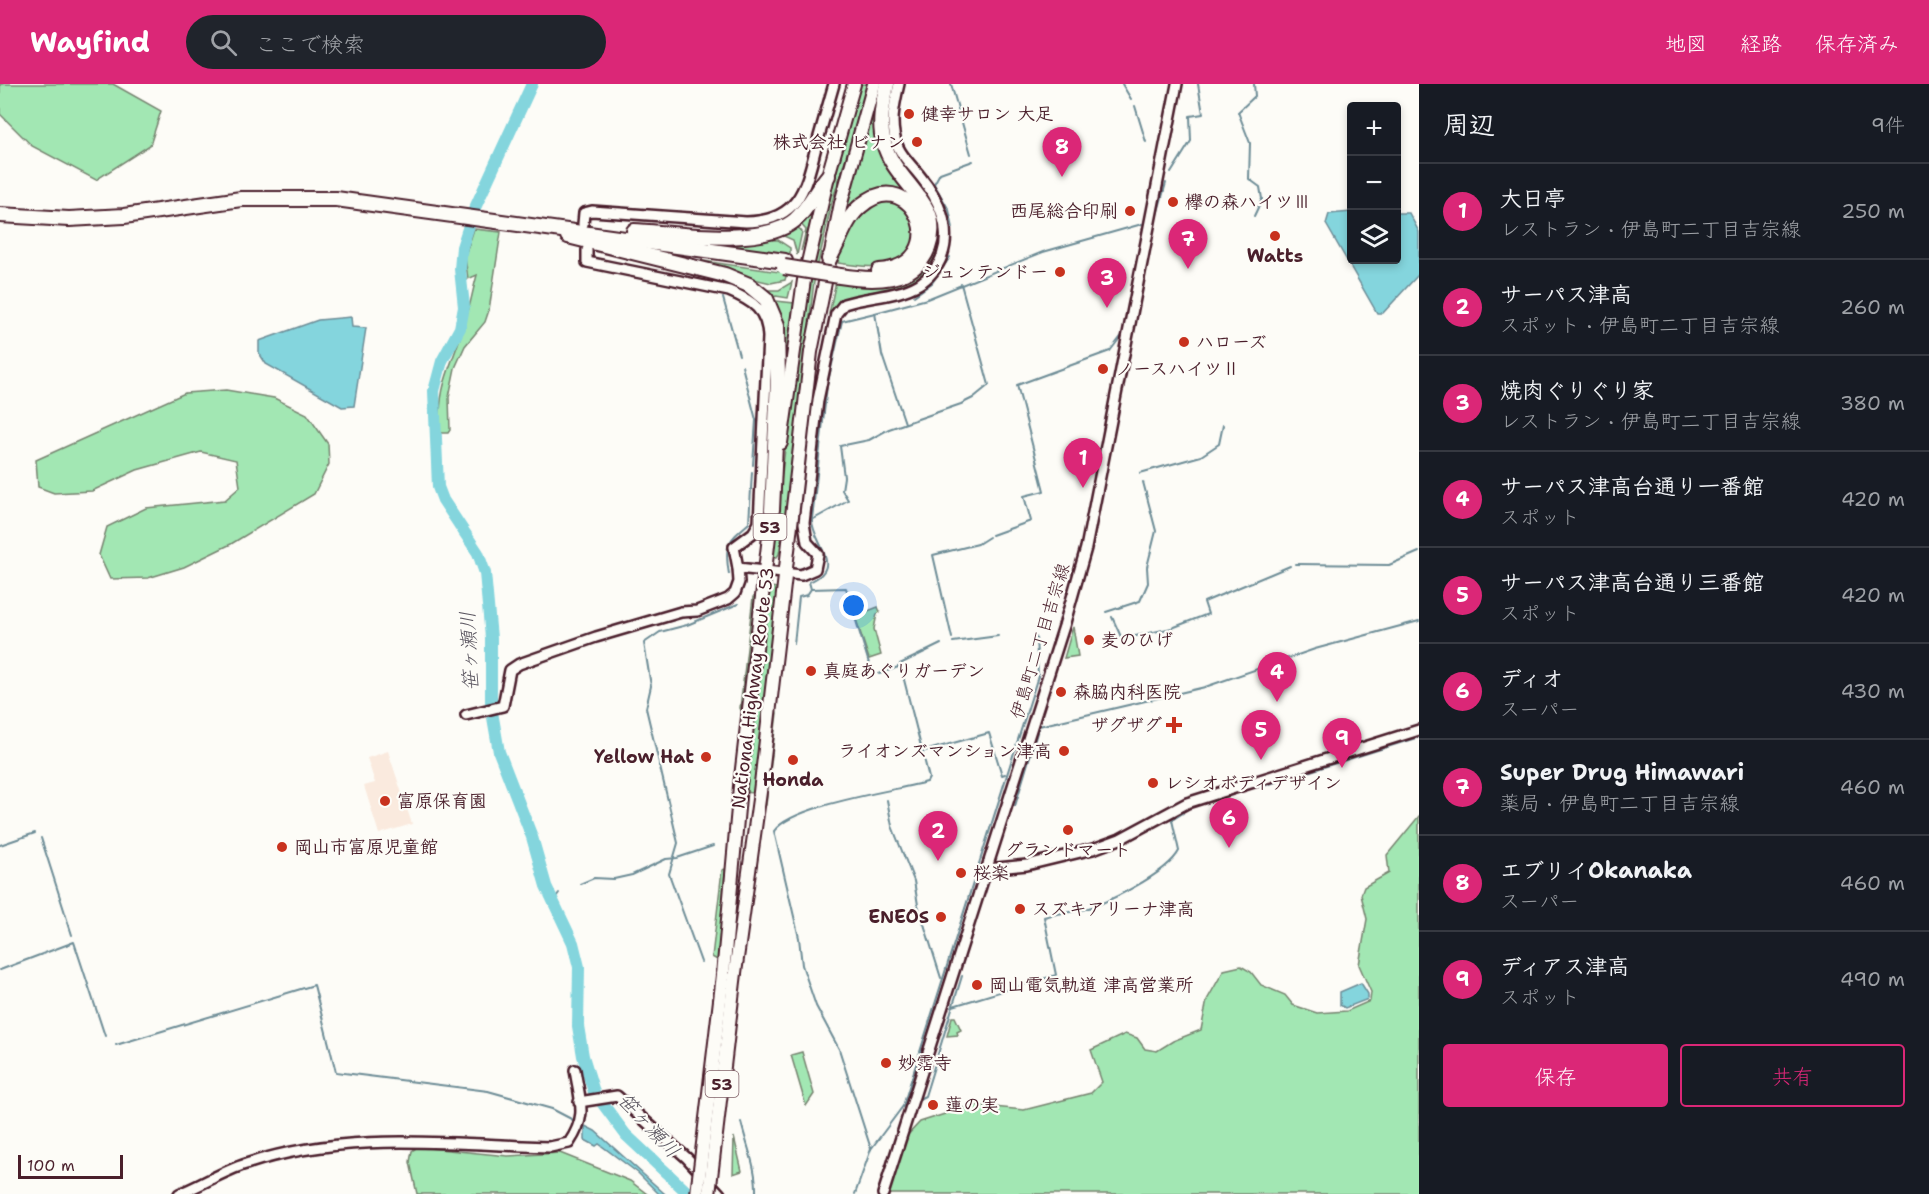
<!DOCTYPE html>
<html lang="ja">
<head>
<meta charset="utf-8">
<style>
  body { margin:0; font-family:"Shantell Sans","Klee One",sans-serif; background:#20242c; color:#f1f3f6 }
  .controls { position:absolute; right:18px; top:18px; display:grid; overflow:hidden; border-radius:6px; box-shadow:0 3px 9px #0003 }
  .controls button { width:54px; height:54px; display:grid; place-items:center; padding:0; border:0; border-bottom:2px solid #363941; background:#171b24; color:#f1f3f6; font:30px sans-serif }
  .scale { position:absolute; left:18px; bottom:15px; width:105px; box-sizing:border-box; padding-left:6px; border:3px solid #4a1f2b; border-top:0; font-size:16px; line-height:21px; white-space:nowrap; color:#4a1f2b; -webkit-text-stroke:4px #fdfcf7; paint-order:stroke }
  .you { position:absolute; left:854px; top:522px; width:21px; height:21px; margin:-15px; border:4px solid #fff; border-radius:50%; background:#1a73e8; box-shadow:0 0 0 9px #1a73e833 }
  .badge { display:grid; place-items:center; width:39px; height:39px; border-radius:50%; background:#db2777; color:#fff; font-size:20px; font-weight:700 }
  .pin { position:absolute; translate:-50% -50px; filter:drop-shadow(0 2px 3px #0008) }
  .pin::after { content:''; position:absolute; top:32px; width:21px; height:18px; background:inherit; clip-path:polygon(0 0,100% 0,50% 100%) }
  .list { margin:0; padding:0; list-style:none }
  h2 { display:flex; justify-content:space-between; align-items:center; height:78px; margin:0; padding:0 24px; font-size:26px }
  h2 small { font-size:20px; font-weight:400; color:#9ea1a6 }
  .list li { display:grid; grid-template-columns:39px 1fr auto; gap:18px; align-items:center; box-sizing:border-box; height:96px; padding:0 24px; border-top:2px solid #363941 }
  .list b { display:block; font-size:22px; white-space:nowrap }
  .list p { margin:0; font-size:20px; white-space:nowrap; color:#9ea1a6 }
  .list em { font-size:20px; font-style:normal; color:#9ea1a6 }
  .actions { display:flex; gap:12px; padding:18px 24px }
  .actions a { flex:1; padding:14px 0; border:2px solid #db2777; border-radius:6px; text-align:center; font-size:21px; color:#db2777 }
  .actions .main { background:#db2777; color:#fff }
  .icon { flex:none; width:33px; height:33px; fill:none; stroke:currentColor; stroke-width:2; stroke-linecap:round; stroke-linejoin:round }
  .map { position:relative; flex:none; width:1419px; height:1110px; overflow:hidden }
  header { display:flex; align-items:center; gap:36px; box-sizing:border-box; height:84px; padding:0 30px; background:#db2777; color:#fff }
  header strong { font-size:28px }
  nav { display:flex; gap:33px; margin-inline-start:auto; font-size:21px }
  .search { width:420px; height:54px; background:#20242c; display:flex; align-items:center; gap:15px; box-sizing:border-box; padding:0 21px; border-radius:33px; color:#9ea1a6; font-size:22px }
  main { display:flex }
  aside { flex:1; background:#171b24 }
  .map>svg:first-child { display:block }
  .built { fill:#faeade }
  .green { fill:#a2e7b3; stroke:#76836f; stroke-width:1.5 }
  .water { fill:#84d5dd; stroke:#6d8c96; stroke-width:1.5 }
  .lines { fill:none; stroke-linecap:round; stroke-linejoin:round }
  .stream { stroke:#6d8c96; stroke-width:2 }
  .river { stroke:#84d5dd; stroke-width:12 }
  .tertiary-casing { stroke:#4a1f2b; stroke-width:14 }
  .trunk-casing { stroke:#4a1f2b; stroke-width:16 }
  .motorway-casing { stroke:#4a1f2b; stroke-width:18 }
  .tertiary { stroke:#fdfcf7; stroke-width:9 }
  .trunk { stroke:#fdfcf7; stroke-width:12 }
  .motorway { stroke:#fdfcf7; stroke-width:14 }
  .trunk-bridge-casing { stroke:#4a1f2b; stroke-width:16; stroke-linecap:butt }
  .motorway-bridge-casing { stroke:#4a1f2b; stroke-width:18; stroke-linecap:butt }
  .trunk-bridge { stroke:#fdfcf7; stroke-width:12 }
  .motorway-bridge { stroke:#fdfcf7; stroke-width:14 }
  .poi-dot { fill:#c8321e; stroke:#fdfcf7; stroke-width:2 }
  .labels { text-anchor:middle; stroke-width:4.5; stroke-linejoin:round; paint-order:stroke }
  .shield { fill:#fdfcf7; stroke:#806168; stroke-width:1.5 }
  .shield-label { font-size:16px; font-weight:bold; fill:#4a1f2b }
  .poi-label { font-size:18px; font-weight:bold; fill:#4a1f2b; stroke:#fdfcf7; text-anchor:start }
  .street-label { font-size:18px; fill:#4a1f2b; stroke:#fdfcf7 }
  .water-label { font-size:20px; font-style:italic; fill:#5b5660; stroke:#fdfcf7 }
</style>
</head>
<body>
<header>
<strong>Wayfind</strong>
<div class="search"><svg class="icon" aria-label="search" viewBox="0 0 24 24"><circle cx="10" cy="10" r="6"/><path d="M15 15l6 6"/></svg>ここで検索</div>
<nav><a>地図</a><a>経路</a><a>保存済み</a></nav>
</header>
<main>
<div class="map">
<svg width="1419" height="1110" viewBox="0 0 1419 1110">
  <rect width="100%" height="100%" fill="#fdfcf7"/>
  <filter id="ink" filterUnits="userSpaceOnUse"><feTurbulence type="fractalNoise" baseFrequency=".0167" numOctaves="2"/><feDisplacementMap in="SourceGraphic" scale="12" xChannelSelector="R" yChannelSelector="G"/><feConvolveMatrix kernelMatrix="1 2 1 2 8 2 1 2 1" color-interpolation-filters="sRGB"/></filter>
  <g filter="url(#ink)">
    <polygon class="built" points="388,667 412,740 379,750 364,702 375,699 367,674"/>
    <g class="green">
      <polygon points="0,0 113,0 161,27 150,61 96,96 32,62 0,30"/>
      <polygon points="859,0 869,0 832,118 814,198 788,413 779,470 777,473 772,473 797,265 825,117"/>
      <polygon points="880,1 880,58 920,122 901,108 844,132"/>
      <path d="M930,113C939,131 946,150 938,171C919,223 846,192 833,231L829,230L836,197L906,191L926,116Z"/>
      <path d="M890,117C919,126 926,163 898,177C880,186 857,182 838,179C845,150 856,120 890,117Z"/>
      <polygon points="809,130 813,131 801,167 806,146 800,139"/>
      <polygon points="796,141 802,148 797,171 793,156 779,150"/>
      <path d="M474,145L501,148L489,226L485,238L465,262L455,284L449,313L450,346L448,349H440C438,300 449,289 463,245C469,228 472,209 477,191L468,195L465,172Z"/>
      <polygon points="657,152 778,156 790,164 790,172"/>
      <polygon points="655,170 787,189 785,196 771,199 655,172"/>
      <polygon points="792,198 788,214 776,212 772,215 764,206 779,206"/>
      <polygon points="776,217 794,219 784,284 774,218"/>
      <polygon points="226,306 274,314 307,330 328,360 329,380 314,410 231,460 184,483 148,494 110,495 99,471 107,443 146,424 225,416 240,403 236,376 201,368 137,386 92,407 54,409 38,403 36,376 185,309"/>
      <polygon points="770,503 777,504 753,709 743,708"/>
      <polygon points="753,513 756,513 741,626 740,624"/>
      <polygon points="878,523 880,528 877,530 874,545 881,571 869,575 855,532"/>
      <polygon points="1073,543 1078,572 1064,574"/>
      <polygon points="774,626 777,629 766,721 763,721"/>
      <polygon points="1419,732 1419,1110 886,1110 905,1054 920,1038 973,1021 1024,1026 1091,1009 1102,998 1091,966 1125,950 1137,954 1145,965 1157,967 1173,957 1201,946 1207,916 1224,886 1241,882 1251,888 1261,901 1285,911 1293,921 1317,929 1347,927 1370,917 1371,908 1359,881 1367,835 1361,811 1364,803 1389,789 1387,771"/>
      <polygon points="725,785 719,877 712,873 722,786"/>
      <polygon points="952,933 955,933 961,946 957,948 958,951 947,952"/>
      <polygon points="802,968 814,1010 806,1022 791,971"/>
      <polygon points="734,1053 742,1087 733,1090"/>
      <polygon points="418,1063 508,1072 560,1069 630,1097 647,1110 417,1110 410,1078 412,1067"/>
    </g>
    <g class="water">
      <polygon points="1351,128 1352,176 1396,176 1397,129 1409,129 1419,148 1419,190 1383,229 1377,229 1326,140 1329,130"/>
      <polygon points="351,233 352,243 366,244 354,322 342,323 266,280 259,269 259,257 318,236"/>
      <polygon points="1361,899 1368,910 1368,915 1345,924 1340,921 1340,908"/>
      <polygon points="585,1042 595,1047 665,1110 659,1110 638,1089 599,1060 596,1062 585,1056"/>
    </g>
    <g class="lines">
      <g class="stream">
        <polyline points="951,0 971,70"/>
        <polyline points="1122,0 1131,15"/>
        <polyline points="1135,22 1146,58"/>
        <polyline points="1171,89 1191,57 1190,32 1203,30 1198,0"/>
        <polyline points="1254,132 1262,115 1260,103 1249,95 1250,59 1238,28 1255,12 1254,0"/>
        <polyline points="1155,138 1166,99"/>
        <polyline points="953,144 949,126 934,100 940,89 973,77"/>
        <polyline points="914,212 932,199 950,173"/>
        <polyline points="723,214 739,271"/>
        <polyline points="742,282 756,336 753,381"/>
        <polyline points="905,339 882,271 875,229 927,215 1043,168 1142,140"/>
        <polyline points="1140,389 1201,372 1219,360 1223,341"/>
        <polyline points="812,435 827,302 842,237 875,229"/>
        <polyline points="992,451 1031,437 1024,412 1044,407 1017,301 1110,267 1123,250"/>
        <polyline points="1295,480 1389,481 1419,468"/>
        <path d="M729,490C724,460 727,458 749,439L752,388"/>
        <polyline points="811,505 846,504 871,586"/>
        <polyline points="1106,528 1140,517 1148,499 1147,483 1156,447 1143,398"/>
        <polyline points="1112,533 1122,555 1172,544 1208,530 1204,518 1290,482"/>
        <polyline points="952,554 933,471 978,460 989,453"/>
        <polyline points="953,558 998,552"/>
        <path d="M794,560L799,513L807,511L811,505L809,498C846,483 812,458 812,436L848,416L842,406L844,393L840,362L869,356L889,345L961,320L973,314L989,301L961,200"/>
        <polyline points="879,590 901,582"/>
        <polyline points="921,668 989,649 1002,691 1005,690"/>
        <polyline points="1260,703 1419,653"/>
        <polyline points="887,716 892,742 914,797 918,821 941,894"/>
        <polyline points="1015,722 1039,642 1205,603 1315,565 1419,537"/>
        <polyline points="41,754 72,851"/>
        <polyline points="0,761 35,749"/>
        <polyline points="580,800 594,794 614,795 632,791 666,775 677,774 713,762"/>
        <polyline points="553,817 559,809"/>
        <polyline points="701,878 669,790 678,759 646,624 651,602 644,559 660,548 687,541 738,520"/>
        <polyline points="0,886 74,858 105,952"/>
        <path d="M953,922L1056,891L1044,833C1056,829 1068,829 1081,826C1104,821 1168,789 1179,767L1172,736L1183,729"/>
        <polyline points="116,961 314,901 336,988 488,1007 552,1025 577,1038"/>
        <polyline points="919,1015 925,1012 962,892"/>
        <path d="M741,1038C747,1063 757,1084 756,1110"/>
        <path d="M871,1065L839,965L816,922L802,881L799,854L774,747C792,721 893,707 927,698L929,694L900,580L941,560"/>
        <polyline points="855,1110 871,1065 903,1022 1038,592 1036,553"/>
      </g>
      <polyline class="river" points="532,0 474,126 462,163 460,185 464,223 460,244 442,277 434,307 438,403 443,416 478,469 485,489 491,554 491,622 499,668 532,753 546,802 573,859 579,883 578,942 583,972 594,1008 626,1051 689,1110"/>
      <defs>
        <g id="tertiary">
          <path d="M583,140L584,129L592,127L746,138C798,137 805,107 816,63C822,42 828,21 834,0"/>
          <path d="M587,166V178L729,207C753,217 767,226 768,253L759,439L753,449L734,463L738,484L801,491L815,485L818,470L807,458L804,439L818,316L836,230L844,220C868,212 897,213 919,200C929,194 938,183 942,172C952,144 939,115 920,92C913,83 903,74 898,63C889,42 894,21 899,0"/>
          <polyline points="466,631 503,622 510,586 519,580 596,553 681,528 697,527 728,515 735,509 739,498 738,484"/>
          <polyline points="987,785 1027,781 1093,765 1120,755 1187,719 1419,646"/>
          <polyline points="579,1018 617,1012 687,1074 720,1110"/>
          <path d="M179,1110C202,1101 223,1087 246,1080C345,1047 448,1060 550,1063L569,1059C588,1031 580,1018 575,986"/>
          <polyline points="883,1110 1064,542 1086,464 1177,0"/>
        </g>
        <g id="trunk">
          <polyline points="781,359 804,196 828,92 854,0"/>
          <polyline points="735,889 760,708 811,268 841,119 874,0"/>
          <polyline points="723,891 740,702 773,418"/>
        </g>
        <g id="motorway">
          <polyline points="0,131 69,135 124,132 241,115 336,115 785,177"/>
          <path d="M634,147C675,149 762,164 795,136C809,124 816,106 828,92"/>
          <polyline points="568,152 725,191 749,201 766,215 777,241 778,296 772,426"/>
          <path d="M829,175C840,157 845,134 862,121C914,78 956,181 879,187"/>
          <path d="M840,192C871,197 914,200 928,164C932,153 933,139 928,128C916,104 891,86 884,59C878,39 883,19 887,0"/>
        </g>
      </defs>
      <use href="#tertiary" class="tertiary-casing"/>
      <use href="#trunk" class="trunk-casing"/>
      <use href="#motorway" class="motorway-casing"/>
      <use href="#tertiary" class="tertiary"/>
      <use href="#trunk" class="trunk"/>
      <use href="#motorway" class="motorway"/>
      <defs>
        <g id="trunk-bridge">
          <polyline points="697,1110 723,891"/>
          <polyline points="709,1110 735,889"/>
        </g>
        <polyline id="motorway-bridge" points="784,183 840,192"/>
      </defs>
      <use href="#trunk-bridge" class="trunk-bridge-casing"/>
      <use href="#motorway-bridge" class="motorway-bridge-casing"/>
      <use href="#trunk-bridge" class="trunk-bridge"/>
      <use href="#motorway-bridge" class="motorway-bridge"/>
    </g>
  </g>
  <g class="poi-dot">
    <circle cx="909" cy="30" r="6"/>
    <circle cx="917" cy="58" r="6"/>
    <circle cx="1173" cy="118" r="6"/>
    <circle cx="1130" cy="127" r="6"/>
    <circle cx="1275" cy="152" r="6"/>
    <circle cx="1060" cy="188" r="6"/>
    <circle cx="1184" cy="258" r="6"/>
    <circle cx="1103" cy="285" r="6"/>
    <circle cx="1089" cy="556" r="6"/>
    <circle cx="811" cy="587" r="6"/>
    <circle cx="1061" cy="608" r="6"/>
    <path d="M1171 632h6v6h6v6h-6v6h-6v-6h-6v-6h6z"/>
    <circle cx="1064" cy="667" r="6"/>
    <circle cx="706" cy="673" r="6"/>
    <circle cx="793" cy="676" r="6"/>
    <circle cx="1153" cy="699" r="6"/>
    <circle cx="385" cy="717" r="6"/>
    <circle cx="1068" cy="746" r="6"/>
    <circle cx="282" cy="763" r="6"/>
    <circle cx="961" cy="789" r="6"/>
    <circle cx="1020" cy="825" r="6"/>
    <circle cx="941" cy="833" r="6"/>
    <circle cx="977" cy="901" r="6"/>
    <circle cx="886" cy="979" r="6"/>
    <circle cx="933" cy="1021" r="6"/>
  </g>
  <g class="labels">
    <g class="shield">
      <rect x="753.5" y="430" width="33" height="26" rx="4.5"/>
      <rect x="705.5" y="987" width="33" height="26" rx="4.5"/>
    </g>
    <g class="shield-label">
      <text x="770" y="449">53</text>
      <text x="722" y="1006">53</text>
    </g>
    <g class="poi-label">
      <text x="921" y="36">健幸サロン 大足</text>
      <text x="905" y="64" text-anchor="end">株式会社 ビナン</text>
      <text x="1185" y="124">欅の森ハイツⅢ</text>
      <text x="1118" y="133" text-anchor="end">西尾総合印刷</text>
      <text x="1275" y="178" text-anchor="middle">Watts</text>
      <text x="1048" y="194" text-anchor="end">ジュンテンドー</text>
      <text x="1196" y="264">ハローズ</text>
      <text x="1115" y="291">ノースハイツⅡ</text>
      <text x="1101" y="562">麦のひげ</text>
      <text x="823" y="593">真庭あぐりガーデン</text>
      <text x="1073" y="614">森脇内科医院</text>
      <text x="1162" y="647" text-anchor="end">ザグザグ</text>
      <text x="1052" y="673" text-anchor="end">ライオンズマンション津高</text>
      <text x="694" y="679" text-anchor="end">Yellow Hat</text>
      <text x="793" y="702" text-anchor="middle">Honda</text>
      <text x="1165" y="705">レシオボディデザイン</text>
      <text x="397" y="723">富原保育園</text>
      <text x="294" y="769">岡山市富原児童館</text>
      <text x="1068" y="772" text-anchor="middle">グランドマート</text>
      <text x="973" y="795">桜楽</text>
      <text x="1032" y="831">スズキアリーナ津高</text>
      <text x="929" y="839" text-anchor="end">ENEOS</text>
      <text x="989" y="907">岡山電気軌道 津高営業所</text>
      <text x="898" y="985">妙霑寺</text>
      <text x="945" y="1027">蓮の実</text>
    </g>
    <g class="street-label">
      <text transform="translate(1040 557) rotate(-73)" y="6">伊島町二丁目吉宗線</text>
      <text transform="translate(753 604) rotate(-83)" y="6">National Highway Route 53</text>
    </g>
    <g class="water-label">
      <text transform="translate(469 567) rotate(-93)" y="7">笹ヶ瀬川</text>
      <text transform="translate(649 1041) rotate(47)" y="7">笹ヶ瀬川</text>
    </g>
  </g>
</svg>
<div class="controls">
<button>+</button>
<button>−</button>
<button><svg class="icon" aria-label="layers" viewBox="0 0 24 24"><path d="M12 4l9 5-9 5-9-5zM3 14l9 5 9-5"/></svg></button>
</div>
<div class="scale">100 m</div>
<div class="you"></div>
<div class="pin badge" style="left:1083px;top:404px">1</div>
<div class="pin badge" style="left:938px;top:777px">2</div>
<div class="pin badge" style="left:1107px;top:224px">3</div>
<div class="pin badge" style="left:1277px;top:618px">4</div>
<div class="pin badge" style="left:1261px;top:676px">5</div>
<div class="pin badge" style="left:1229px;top:764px">6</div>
<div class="pin badge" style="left:1188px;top:185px">7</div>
<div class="pin badge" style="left:1062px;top:93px">8</div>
<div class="pin badge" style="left:1342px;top:684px">9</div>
</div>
<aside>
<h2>周辺<small>9件</small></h2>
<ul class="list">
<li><span class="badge">1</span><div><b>大日亭</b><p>レストラン · 伊島町二丁目吉宗線</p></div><em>250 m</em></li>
<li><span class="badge">2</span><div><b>サーパス津高</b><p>スポット · 伊島町二丁目吉宗線</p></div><em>260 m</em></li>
<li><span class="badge">3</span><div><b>焼肉ぐりぐり家</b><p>レストラン · 伊島町二丁目吉宗線</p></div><em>380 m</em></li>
<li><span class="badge">4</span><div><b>サーパス津高台通り一番館</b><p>スポット</p></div><em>420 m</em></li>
<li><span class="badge">5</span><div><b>サーパス津高台通り三番館</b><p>スポット</p></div><em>420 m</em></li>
<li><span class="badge">6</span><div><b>ディオ</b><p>スーパー</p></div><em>430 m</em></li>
<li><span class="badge">7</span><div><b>Super Drug Himawari</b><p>薬局 · 伊島町二丁目吉宗線</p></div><em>460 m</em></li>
<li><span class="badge">8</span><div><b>エブリイOkanaka</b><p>スーパー</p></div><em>460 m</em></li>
<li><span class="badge">9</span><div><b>ディアス津高</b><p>スポット</p></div><em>490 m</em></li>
</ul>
<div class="actions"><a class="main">保存</a><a>共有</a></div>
</aside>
</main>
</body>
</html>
